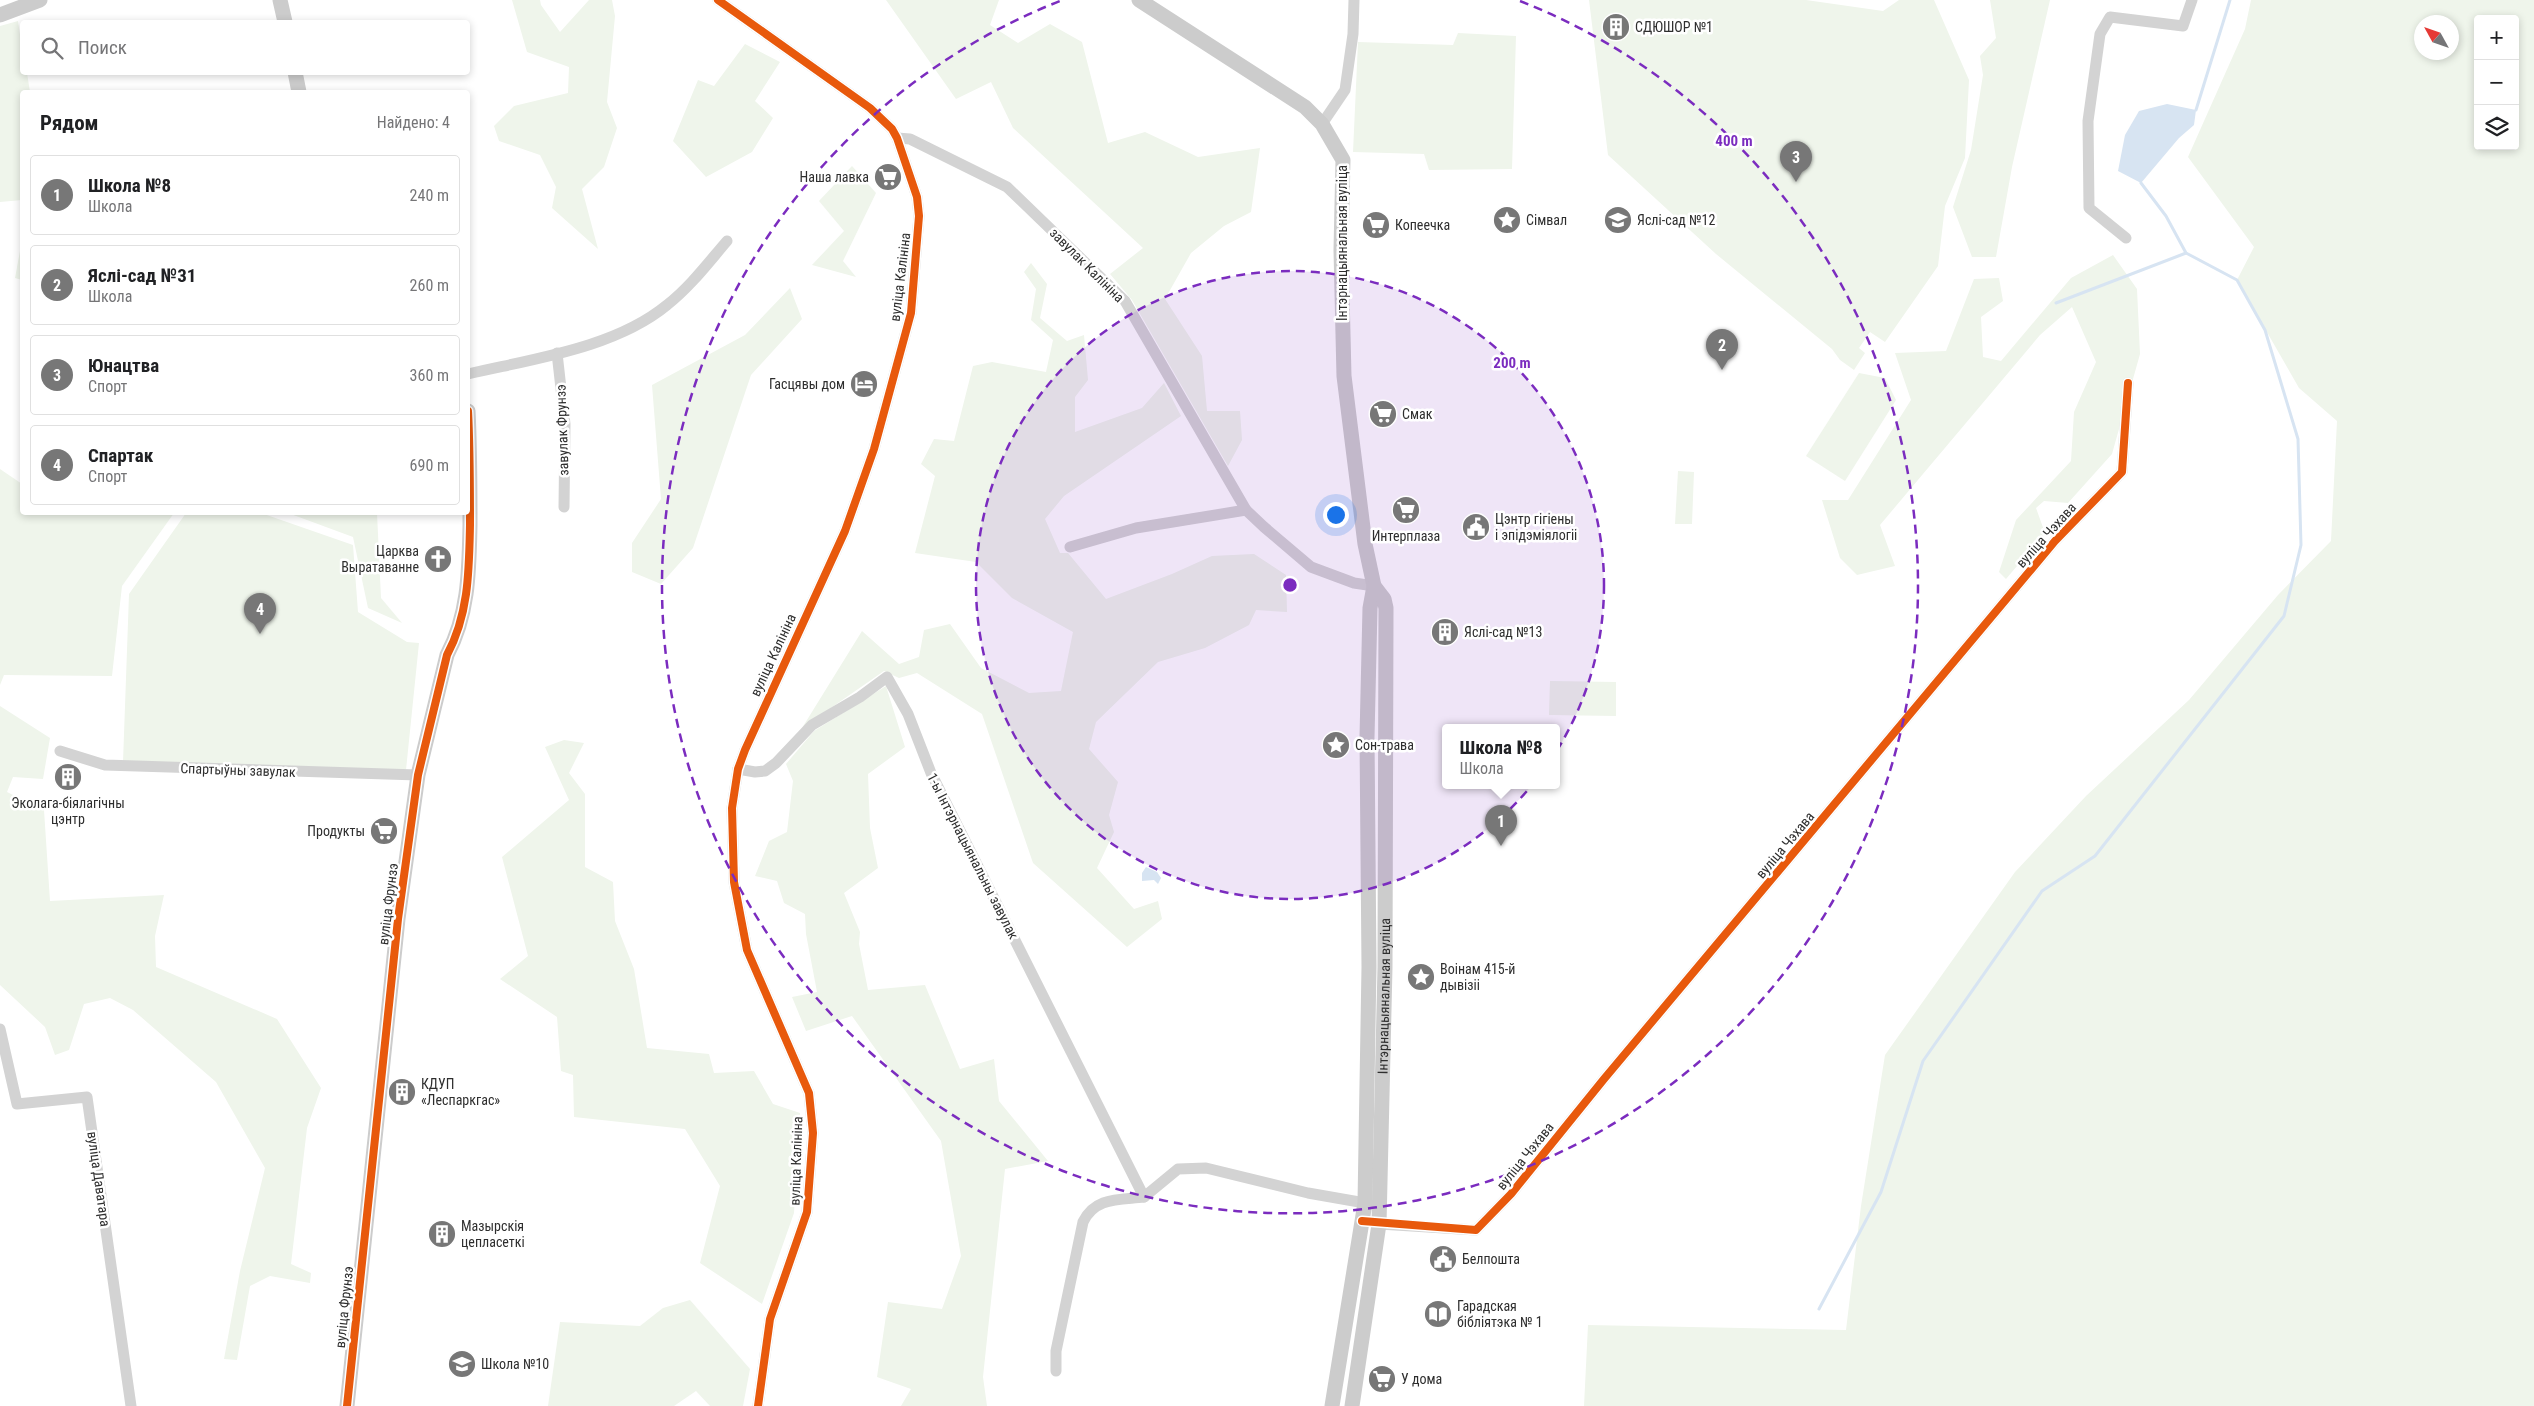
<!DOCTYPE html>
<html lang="ru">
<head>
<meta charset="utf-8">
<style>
  body { margin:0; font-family:"Roboto Condensed",sans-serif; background:#f2f2f2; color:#202124 }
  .controls { position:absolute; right:15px; top:15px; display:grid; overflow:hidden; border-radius:5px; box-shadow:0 2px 8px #0003 }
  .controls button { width:45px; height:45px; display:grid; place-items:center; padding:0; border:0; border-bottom:1px solid #e0e0e0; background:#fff; color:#202124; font:25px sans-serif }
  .compass { position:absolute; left:2414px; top:15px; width:45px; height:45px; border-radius:50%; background:#fff; box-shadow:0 2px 8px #0003; rotate:310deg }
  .you { position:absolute; left:1335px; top:514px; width:18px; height:18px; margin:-12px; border:4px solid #fff; border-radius:50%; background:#1a73e8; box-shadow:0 0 0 8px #1a73e833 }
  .badge { display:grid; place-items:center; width:32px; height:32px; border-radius:50%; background:#777; color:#fff; font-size:16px; font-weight:700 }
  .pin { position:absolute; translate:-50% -41px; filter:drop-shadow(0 1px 2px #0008) }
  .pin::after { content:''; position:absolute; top:26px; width:18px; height:15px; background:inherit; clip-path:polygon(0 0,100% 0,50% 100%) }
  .popup { position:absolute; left:1442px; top:724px; width:118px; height:65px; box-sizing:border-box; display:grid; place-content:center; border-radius:5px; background:#fff; filter:drop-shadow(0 1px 4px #0005); font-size:16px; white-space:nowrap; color:#757577 }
  .popup b { font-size:19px; color:#202124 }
  .popup::after { content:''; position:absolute; left:50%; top:100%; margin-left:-10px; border:10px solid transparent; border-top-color:#fff }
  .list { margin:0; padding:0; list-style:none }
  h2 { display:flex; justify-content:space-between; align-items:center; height:65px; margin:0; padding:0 20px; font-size:21px }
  h2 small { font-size:16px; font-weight:400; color:#757577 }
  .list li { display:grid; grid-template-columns:32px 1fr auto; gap:15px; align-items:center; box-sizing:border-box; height:80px; margin:0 10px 10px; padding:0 10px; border:1px solid #e0e0e0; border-radius:5px }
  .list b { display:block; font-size:19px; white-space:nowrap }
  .list p { margin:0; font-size:16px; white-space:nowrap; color:#757577 }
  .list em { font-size:16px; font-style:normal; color:#757577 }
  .icon { flex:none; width:28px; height:28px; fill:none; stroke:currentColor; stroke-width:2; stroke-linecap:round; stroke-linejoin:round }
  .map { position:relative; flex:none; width:2534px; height:1406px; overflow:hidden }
  .search { position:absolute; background:#fff; box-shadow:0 2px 8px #0003; left:20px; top:20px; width:450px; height:55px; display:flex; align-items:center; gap:12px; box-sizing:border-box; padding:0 18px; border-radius:5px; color:#757577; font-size:19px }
  .panel { position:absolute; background:#fff; box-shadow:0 2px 8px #0003; left:20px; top:90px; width:450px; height:425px; border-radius:5px }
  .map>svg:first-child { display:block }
  .green { fill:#eff5eb; fill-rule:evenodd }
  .water { fill:#d7e4f2 }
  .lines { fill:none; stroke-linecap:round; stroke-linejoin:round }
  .stream { stroke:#d7e4f2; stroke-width:3 }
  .street { stroke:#d3d3d3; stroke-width:11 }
  .secondary { stroke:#ccc; stroke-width:15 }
  .cycleway-casing { stroke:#fff; stroke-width:11 }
  .cycleway { stroke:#e8590c; stroke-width:8 }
  .ring { fill:none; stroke:#7b2cbf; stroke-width:2.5; stroke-dasharray:9 6 }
  .labels { text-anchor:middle; stroke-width:5; stroke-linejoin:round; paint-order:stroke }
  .poi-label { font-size:14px; fill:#2e2e2e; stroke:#fff; text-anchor:start }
  .street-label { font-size:14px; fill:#2e2e2e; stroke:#fff }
  .centre { fill:#7b2cbf; stroke:#fff; stroke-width:2.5 }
  .ring-label { font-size:15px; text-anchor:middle; font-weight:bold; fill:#7b2cbf; stroke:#fff; stroke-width:5; stroke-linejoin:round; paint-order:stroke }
</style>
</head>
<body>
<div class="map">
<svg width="2534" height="1406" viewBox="0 0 2534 1406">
  <rect width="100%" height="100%" fill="#fff"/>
  <g class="green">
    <polygon points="512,0 540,0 541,5 560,32 589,0 612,0 615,16 607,102 617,128 604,167 582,189 598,249 552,208 556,187 540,155 499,141 494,126 514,106 568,93 569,67 527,52"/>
    <polygon points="886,0 999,0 990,25 1018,43 1050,24 1082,42 1108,143 1145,132 1198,157 1260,148 1251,212 1224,226 1191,253 1165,299 1202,356 1207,411 1240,411 1242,440 1228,466 1132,300 1110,274 1143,248 1013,128 991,82 956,99"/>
    <polygon points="1589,0 1806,0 1883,11 1899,0 1934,0 1969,80 1965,158 1945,206 1938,266 1885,342 1870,332 1859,348 1865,353 1854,370 1840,360 1832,349 1716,254 1608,155"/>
    <polygon points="1990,0 2050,0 2012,167 1996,257 1972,257 1953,207 1971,150 1983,75 1980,56 1996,38"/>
    <path d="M2251,0H2534V1406H1584L1588,1325L1846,1330L1861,1206L1885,1055L2015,872L2086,796L2189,700L2278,595L2331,541L2337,421L2299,388L2237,280L2254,247L2188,157L2245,29ZM2478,19H2515V146H2478ZM2422,22H2452V52H2422Z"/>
    <polygon points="18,21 22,48 22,72 27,73 30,92 22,92 22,200 0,202 0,26"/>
    <polygon points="1458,33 1516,36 1512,169 1429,170 1424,154 1353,152 1358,42 1453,45"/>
    <polygon points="745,44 780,62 755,101 773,118 752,152 706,177 673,141 698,80 714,86"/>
    <polygon points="852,166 876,193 843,261 856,277 812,265 844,231 819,201"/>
    <polygon points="20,251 22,251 22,280 15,278"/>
    <polygon points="2113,255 2137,289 2140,354 2112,454 2068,503 2044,501 2036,508 2045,533 2006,579 1999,572 2016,520 2071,461 2074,412 2096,362 2072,307 2040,335 1880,525 1895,566 1857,575 1840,558 1822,500 1848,500 1911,400 1895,353 1946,351 1974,279 1999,278 2003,301 1981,317 1983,357 2001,361 2071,278"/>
    <polygon points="1031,263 1047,284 1040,318 1067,341 1084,335 1088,380 1075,397 1075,432 1142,408 1164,383 1181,416 1064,496 1045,519 1060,553 1068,553 1106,599 1172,574 1212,556 1254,554 1286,575 1287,612 1256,610 1249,625 1205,648 1158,662 1096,722 1089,749 1118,782 1109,815 1114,832 1097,868 1134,909 1158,901 1162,919 1127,947 1033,863 982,714 917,673 899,678 884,671 802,728 862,631 899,664 919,657 924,630 950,624 981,668 1029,693 1061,691 1073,632 1012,598 976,562 915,553 935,476 921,464 934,439 954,441 973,366 992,362 1046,372 1053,340 1031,320 1036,289 1024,272"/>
    <polygon points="790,288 802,319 751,375 693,548 661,584 632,572 632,543 661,499 652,385 745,335"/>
    <polygon points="1859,373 1885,378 1896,400 1845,481 1806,456"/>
    <polygon points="0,469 22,484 22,512 174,513 122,586 112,676 4,675 0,685"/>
    <polygon points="1678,471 1694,472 1692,524 1675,524"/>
    <polygon points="186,513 261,513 353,545 358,612 407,642 419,643 406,770 123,762 129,594"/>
    <polygon points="288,513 377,513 381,598 402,623 368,608 353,537"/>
    <polygon points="1550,681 1616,682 1616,716 1549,715"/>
    <polygon points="886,686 905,747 868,774 870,828 878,868 844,893 860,932 859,944 868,990 925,985 960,1069 994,1059 999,1101 1048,1161 1005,1169 983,1377 987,1406 901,1406 911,1389 877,1377 888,1302 942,1309 961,1256 941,1141 852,1016 806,1031 792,997 817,992 806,934 805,914 784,903 777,881 755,876 769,841 787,832 793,781 786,764 814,731"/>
    <polygon points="0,706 50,738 43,779 13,777 7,792 44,810 50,901 164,895 155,936 156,967 277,1019 321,1088 307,1128 291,1264 311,1273 310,1283 270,1276 250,1286 237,1360 224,1359 240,1271 265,1168 216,1082 133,1010 110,998 84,1004 69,1050 55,1055 45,1027 0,985"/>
    <polygon points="564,740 584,743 569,773 585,794 585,867 613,882 615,921 634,969 647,1048 709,1054 714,1073 754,1071 773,1104 800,1113 794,1213 762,1304 700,1263 720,1186 685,1129 574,1117 573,1075 561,1071 557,1017 500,979 528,956 502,857 569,800 545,747"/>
    <polygon points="690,1300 750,1369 743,1406 710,1406 696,1391 674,1406 548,1406 560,1322 640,1326 663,1308"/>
  </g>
  <g class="water">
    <polygon points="2167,104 2196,110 2194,125 2179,138 2141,183 2118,171 2125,135 2139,111"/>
    <polygon points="1146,867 1157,872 1161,878 1158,884 1154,880 1142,881 1142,873"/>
  </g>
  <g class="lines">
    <g class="stream">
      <polyline points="2196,110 2230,0"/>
      <polyline points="2056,303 2186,253"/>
      <polyline points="1819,1309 1881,1192 1923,1061 2042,891 2095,856 2284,616 2301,545 2298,439 2265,330 2237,280 2186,253 2166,216 2141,183"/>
    </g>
    <g class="street">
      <polyline points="718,0 870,108 892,129 897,138 917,197 919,216 911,313 874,449 845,531 745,750 738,769 732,808 734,882 747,950 809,1093 813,1133 807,1212 770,1319 758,1406"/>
      <polyline points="1322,124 1345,90 1353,34 1354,0"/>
      <polyline points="897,138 910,139 1007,187 1125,301 1246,510 1264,527 1311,567 1354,583 1374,586"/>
      <polyline points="2126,238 2089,208 2088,121 2100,34 2110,17 2183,26 2192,0"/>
      <polyline points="557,353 565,424 564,507"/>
      <path d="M468,374C532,359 615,348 667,305C690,287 708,263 727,241"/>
      <polyline points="1070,547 1136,528 1246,510"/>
      <polyline points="60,751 105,765 418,775"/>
      <path d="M738,769L755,772L765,771L776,763L812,725L860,697L887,677L908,714L931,773L1144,1197C1119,1200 1095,1197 1083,1222L1056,1351V1371"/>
      <polyline points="0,1029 17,1104 87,1097 131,1406"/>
      <polyline points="1144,1197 1178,1169 1206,1168 1308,1193 1365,1203"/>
      <polyline points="1379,1224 1476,1230 1511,1194 1604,1079 2055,541 2122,472 2128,383"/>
    </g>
    <g class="secondary">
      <polyline points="280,0 285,22"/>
      <polyline points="1139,0 1305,107 1322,124 1343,160 1341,250 1344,376 1365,544 1374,586 1370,608 1367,737 1369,967 1365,1203 1332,1406"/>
      <polyline points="0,15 40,0"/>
      <polyline points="295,72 299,92"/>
      <path d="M347,1406L398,919L418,775L447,655C469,614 469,570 470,525C470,487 470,449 468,411"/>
      <path id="s1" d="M1352,1406L1379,1224L1385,967L1386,608L1384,599L1374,586"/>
    </g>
    <defs>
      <g id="cycleway">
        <polyline points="718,0 870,108 892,129 897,138 917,197 919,216 911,313 874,449 845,531 745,750 738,769 732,808 734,882 747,950 809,1093 813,1133 807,1212 770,1319 758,1406"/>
        <polyline points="1362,1221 1476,1230 1511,1194 1604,1079 2055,541 2122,472 2128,383"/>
        <path d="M347,1406L398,919L418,775L447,655C469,614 469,570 470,525C470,487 470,449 468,411"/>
      </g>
    </defs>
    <use href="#cycleway" class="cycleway-casing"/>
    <use href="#cycleway" class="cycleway"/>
  </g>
  <circle cx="1290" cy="585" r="314" fill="#7b2cbf" fill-opacity=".12"/>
  <g class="ring">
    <circle cx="1290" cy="585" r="314"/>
    <path d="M1520 1A628 628 0 1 1 1060 1"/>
  </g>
  <defs>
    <symbol id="building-disc" viewBox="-11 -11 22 22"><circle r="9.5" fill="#777" stroke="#fff"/><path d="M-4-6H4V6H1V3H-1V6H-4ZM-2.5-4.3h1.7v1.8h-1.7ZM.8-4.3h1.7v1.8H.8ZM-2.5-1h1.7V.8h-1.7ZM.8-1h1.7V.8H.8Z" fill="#fff"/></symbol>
    <symbol id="supermarket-disc" viewBox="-11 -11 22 22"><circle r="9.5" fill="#777" stroke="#fff"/><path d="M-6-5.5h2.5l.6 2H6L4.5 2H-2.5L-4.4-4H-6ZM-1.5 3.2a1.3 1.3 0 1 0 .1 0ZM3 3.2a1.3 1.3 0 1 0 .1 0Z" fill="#fff"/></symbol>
    <symbol id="sight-disc" viewBox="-11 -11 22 22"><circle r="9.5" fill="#777" stroke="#fff"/><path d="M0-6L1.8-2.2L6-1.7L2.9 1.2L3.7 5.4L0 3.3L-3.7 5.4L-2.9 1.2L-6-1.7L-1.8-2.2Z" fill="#fff"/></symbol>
    <symbol id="school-disc" viewBox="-11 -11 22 22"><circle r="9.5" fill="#777" stroke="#fff"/><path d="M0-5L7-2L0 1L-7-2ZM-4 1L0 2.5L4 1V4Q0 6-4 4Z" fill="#fff"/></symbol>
    <symbol id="hotel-disc" viewBox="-11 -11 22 22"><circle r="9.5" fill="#777" stroke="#fff"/><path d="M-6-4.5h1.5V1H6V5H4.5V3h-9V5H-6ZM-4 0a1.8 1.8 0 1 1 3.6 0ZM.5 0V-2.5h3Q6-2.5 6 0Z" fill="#fff"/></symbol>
    <symbol id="civic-disc" viewBox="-11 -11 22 22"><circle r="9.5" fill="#777" stroke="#fff"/><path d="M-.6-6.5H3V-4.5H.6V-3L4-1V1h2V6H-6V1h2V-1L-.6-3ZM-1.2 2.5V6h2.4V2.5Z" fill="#fff"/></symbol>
    <symbol id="church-disc" viewBox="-11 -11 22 22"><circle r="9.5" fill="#777" stroke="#fff"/><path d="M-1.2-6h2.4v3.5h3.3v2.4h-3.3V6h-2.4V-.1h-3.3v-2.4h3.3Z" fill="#fff"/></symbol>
    <symbol id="library-disc" viewBox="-11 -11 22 22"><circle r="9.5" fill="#777" stroke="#fff"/><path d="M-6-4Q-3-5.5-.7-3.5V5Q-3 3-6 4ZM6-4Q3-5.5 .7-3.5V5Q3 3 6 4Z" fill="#fff"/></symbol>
  </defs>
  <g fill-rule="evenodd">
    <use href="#building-disc" x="1600" y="11" width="32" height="32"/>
    <use href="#supermarket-disc" x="872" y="161" width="32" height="32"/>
    <use href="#sight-disc" x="1491" y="204" width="32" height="32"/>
    <use href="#school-disc" x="1602" y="204" width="32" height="32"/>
    <use href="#supermarket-disc" x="1360" y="209" width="32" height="32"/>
    <use href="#hotel-disc" x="848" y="368" width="32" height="32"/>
    <use href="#supermarket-disc" x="1367" y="398" width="32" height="32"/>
    <use href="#supermarket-disc" x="1390" y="494" width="32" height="32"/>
    <use href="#civic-disc" x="1460" y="511" width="32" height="32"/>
    <use href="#church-disc" x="422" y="543" width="32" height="32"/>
    <use href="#building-disc" x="1429" y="616" width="32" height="32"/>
    <use href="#sight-disc" x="1320" y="729" width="32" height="32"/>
    <use href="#building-disc" x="52" y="761" width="32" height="32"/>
    <use href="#supermarket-disc" x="368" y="815" width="32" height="32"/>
    <use href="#sight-disc" x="1405" y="961" width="32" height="32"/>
    <use href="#building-disc" x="386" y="1076" width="32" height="32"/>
    <use href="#building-disc" x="426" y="1218" width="32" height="32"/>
    <use href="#civic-disc" x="1427" y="1243" width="32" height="32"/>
    <use href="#library-disc" x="1422" y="1298" width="32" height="32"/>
    <use href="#school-disc" x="446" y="1348" width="32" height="32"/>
    <use href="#supermarket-disc" x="1366" y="1363" width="32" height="32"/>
  </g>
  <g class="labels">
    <g class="poi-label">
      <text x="1635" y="32">СДЮШОР №1</text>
      <text x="869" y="182" text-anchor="end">Наша лавка</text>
      <text x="1526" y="225">Сімвал</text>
      <text x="1637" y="225">Яслі-сад №12</text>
      <text x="1395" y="230">Копеечка</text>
      <text x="845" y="389" text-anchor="end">Гасцявы дом</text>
      <text x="1402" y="419">Смак</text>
      <text x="1495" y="524">Цэнтр гігіены<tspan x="1495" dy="16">і эпідэміялогіі</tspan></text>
      <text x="1406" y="541" text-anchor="middle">Интерплаза</text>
      <text x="419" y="556" text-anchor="end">Царква<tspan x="419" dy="16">Выратаванне</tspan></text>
      <text x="1464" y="637">Яслі-сад №13</text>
      <text x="1355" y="750">Сон-трава</text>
      <text x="68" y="808" text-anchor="middle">Эколага-біялагічны<tspan x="68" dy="16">цэнтр</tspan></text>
      <text x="365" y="836" text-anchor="end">Продукты</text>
      <text x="1440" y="974">Воінам 415-й<tspan x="1440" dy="16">дывізіі</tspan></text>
      <text x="421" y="1089">КДУП<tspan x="421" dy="16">«Леспаркгас»</tspan></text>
      <text x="461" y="1231">Мазырскія<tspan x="461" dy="16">цепласеткі</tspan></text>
      <text x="1462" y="1264">Белпошта</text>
      <text x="1457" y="1311">Гарадская<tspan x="1457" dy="16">бібліятэка № 1</tspan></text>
      <text x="481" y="1369">Школа №10</text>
      <text x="1401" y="1384">У дома</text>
    </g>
    <g class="street-label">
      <text transform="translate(1342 243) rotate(-90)" y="5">Інтэрнацыянальная вуліца</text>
      <text transform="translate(1087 265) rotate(45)" y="5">завулак Калініна</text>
      <text transform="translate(900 277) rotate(-83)" y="5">вуліца Калініна</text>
      <text transform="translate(562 430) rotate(-92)" y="5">завулак Фрунзэ</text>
      <text transform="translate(2046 535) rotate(-48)" y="5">вуліца Чэхава</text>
      <text transform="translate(773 655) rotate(-65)" y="5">вуліца Калініна</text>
      <text transform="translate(238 770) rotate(2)" y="5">Спартыўны завулак</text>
      <text transform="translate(1785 845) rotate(-50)" y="5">вуліца Чэхава</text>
      <text transform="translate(973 856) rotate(63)" y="5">1-ы Інтэрнацыянальны завулак</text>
      <text transform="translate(388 904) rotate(-83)" y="5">вуліца Фрунзэ</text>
      <text dy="5" stroke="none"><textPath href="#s1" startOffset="412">Інтэрнацыянальная вуліца</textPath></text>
      <text transform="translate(1525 1156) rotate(-51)" y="5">вуліца Чэхава</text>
      <text transform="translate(796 1161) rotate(-88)" y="5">вуліца Калініна</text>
      <text transform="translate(99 1179) rotate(82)" y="5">вуліца Даватара</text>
      <text transform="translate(344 1307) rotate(-84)" y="5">вуліца Фрунзэ</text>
    </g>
  </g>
  <circle cx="1290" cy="585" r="8" class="centre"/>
  <g class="ring-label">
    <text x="1734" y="146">400 m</text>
    <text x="1512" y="368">200 m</text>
  </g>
</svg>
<div class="controls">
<button>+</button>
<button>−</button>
<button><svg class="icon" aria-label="layers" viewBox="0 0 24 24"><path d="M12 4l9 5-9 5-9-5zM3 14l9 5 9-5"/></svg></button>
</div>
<svg class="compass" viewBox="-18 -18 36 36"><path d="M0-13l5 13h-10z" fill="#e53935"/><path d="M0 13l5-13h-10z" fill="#757577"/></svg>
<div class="you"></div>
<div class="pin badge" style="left:1501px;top:846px">1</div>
<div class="popup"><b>Школа №8</b>Школа</div>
<div class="pin badge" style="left:1722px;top:370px">2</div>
<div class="pin badge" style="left:1796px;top:182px">3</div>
<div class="pin badge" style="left:260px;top:634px">4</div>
<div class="search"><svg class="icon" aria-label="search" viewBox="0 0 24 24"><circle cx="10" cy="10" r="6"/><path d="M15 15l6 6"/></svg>Поиск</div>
<section class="panel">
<h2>Рядом<small>Найдено: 4</small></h2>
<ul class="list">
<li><span class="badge">1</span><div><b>Школа №8</b><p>Школа</p></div><em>240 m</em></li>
<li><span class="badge">2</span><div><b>Яслі-сад №31</b><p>Школа</p></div><em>260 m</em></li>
<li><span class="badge">3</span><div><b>Юнацтва</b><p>Спорт</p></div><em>360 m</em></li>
<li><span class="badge">4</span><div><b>Спартак</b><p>Спорт</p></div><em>690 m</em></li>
</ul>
</section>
</div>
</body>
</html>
